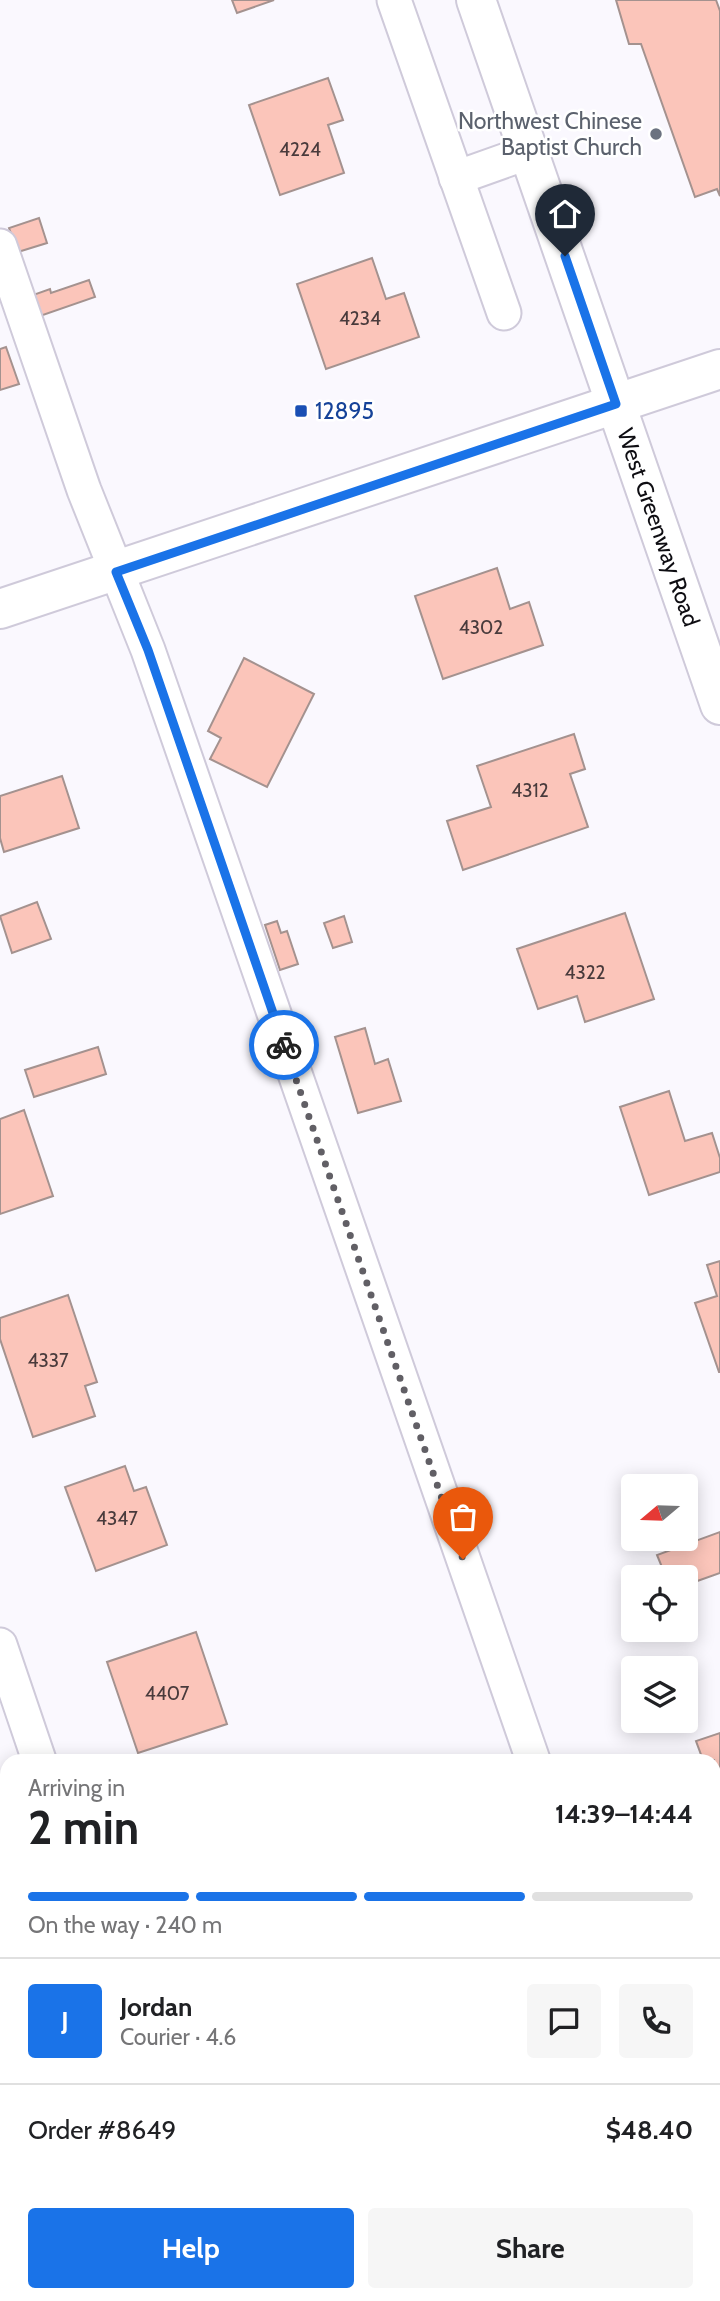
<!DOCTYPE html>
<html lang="en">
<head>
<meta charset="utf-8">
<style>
	body { margin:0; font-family:Cabin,sans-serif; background:#f6f6f6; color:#202124; height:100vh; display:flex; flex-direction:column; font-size:26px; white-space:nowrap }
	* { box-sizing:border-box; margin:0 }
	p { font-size:23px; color:#757577 }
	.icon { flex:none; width:38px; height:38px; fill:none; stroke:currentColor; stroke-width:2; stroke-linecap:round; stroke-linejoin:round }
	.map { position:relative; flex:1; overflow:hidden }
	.panel { position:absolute; left:0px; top:1754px; width:721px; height:548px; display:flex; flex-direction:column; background:#fff; border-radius:21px 21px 0 0; box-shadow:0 4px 18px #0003 }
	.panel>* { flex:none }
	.needle { width:46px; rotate:251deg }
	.tools { position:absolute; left:621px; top:1474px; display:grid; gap:14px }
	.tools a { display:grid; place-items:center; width:77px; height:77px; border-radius:7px; background:#fff; box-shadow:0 4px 18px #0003; font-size:35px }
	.pin { position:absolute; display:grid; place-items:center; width:60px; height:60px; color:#fff; margin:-72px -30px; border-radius:50% 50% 50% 0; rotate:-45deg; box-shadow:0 0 7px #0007 }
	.pin .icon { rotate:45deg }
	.courier { position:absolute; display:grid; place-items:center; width:70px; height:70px; margin:-35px; border:5px solid #1a73e8; border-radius:50%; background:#fff; color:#222; box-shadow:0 2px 9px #0007 }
	.head em { font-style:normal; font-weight:700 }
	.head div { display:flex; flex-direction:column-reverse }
	.head { display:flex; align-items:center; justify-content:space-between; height:119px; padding:0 28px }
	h1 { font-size:46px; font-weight:700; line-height:52px }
	.bar { display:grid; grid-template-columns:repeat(4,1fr); gap:10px 7px; align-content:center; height:84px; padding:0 28px }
	.bar i { height:9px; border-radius:5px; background:#e0e0e0 }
	.bar .current { background:#1a73e8 }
	.bar p { grid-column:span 4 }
	.line { display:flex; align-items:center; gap:18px; padding:0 28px; border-top:2px solid #e0e0e0 }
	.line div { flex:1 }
	.round { display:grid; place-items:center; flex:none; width:74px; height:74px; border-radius:7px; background:#f6f6f6 }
	.cta { display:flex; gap:14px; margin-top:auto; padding:14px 28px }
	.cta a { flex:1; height:80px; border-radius:7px; background:#1a73e8; color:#fff; font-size:28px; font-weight:700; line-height:80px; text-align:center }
	.cta a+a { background:#f6f6f6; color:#202124 }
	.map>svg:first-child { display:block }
</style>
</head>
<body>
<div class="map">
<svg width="720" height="2301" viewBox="0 0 720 2301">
	<rect width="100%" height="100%" fill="#faf8fe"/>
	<g fill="#fbc5ba" stroke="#a4928f" stroke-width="2">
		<polygon points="232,0 274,0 237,13"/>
		<polygon points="616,0 716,0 720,11 720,196 717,189 695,197 641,44 629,44"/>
		<polygon points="328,78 343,120 328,125 344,173 280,195 249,105"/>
		<polygon points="39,218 47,243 18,252 9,228"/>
		<polygon points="372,258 386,299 404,293 419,337 326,369 297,284"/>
		<polygon points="89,280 95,297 40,316 33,295 50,289 51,293"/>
		<polygon points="6,347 19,384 0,390 0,349"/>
		<polygon points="497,568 510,609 529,602 543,645 443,679 415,596"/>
		<polygon points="244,658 314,694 267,787 210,759 221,738 208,731"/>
		<polygon points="574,734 585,769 570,774 588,827 463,870 447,821 491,807 477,766"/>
		<polygon points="62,776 79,828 4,852 0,838 0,796"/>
		<polygon points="37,902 51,939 12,953 0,916"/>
		<polygon points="625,913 654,999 585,1022 577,996 538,1009 517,949"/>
		<polygon points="344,916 352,942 333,948 324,923"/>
		<polygon points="277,921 281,933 287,931 298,964 280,970 265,925"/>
		<polygon points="365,1028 375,1064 388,1059 401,1101 358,1113 335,1037"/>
		<polygon points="98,1047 106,1074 34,1097 25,1070"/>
		<polygon points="669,1091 685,1141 712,1133 720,1158 720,1172 649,1195 620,1107"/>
		<polygon points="24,1110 53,1196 0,1214 0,1119"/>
		<polygon points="720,1261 720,1372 719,1372 695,1303 717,1296 707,1265"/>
		<polygon points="68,1295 97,1382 85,1386 95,1416 33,1437 0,1339 0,1318"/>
		<polygon points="125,1466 134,1491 146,1487 167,1545 96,1571 65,1487"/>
		<polygon points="720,1532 720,1573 686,1585 686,1577 666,1577 657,1555"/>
		<polygon points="196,1632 227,1724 138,1753 107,1662"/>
		<polygon points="720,1733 720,1772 714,1774 714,1760 703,1760 696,1741"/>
		<polygon points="7,2085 7,2185 2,2187 0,2088"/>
		<polygon points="22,2294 105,2294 107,2301 25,2301"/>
	</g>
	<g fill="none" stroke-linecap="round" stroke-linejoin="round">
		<g stroke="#cfcada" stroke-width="37">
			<g id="minor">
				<polyline points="394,0 504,313"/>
				<polyline points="456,178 529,152"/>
				<polyline points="0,246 84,490 148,650 533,1760"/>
				<polyline points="0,1645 39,1760"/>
				<polyline points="714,2282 720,2299"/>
				<polyline points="222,2294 224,2301"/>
			</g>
		</g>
		<g stroke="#cfcada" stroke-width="42">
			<g id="major">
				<path id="s1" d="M476,0L720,705"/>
				<polyline points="0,609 720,369"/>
			</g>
		</g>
		<use href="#minor" stroke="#fff" stroke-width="33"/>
		<use href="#major" stroke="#fff" stroke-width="38"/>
	</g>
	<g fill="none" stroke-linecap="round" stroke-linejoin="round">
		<polyline stroke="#615f65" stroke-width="7" stroke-dasharray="0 12.6" points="284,1045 463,1559"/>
		<polyline stroke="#1a73e8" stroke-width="9" points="284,1045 148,650 116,572 616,404 565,256"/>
	</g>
	<circle fill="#6b7280" stroke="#fff" stroke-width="2.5" cx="656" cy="134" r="7"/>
	<rect fill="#1a4fb4" stroke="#fff" stroke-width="2.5" x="294" y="404" width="14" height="14" rx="3.5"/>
	<g text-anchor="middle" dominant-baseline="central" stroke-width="5" stroke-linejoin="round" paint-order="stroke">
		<g font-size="19" fill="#493b3c">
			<text x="300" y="149">4224</text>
			<text x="360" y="318">4234</text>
			<text x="481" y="627">4302</text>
			<text x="530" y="790">4312</text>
			<text x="585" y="972">4322</text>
			<text x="48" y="1360">4337</text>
			<text x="117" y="1518">4347</text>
			<text x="167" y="1693">4407</text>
		</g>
		<g font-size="23" fill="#5b616d" stroke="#fff" text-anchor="end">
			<text x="642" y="121">Northwest Chinese<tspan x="642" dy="26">Baptist Church</tspan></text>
		</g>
		<g font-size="23" fill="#164399" stroke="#fff" text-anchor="start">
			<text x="315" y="411">12895</text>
		</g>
		<g font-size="23" fill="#0e0d12" stroke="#fff">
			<text stroke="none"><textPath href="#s1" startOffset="558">West Greenway Road</textPath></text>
		</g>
	</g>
</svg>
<div class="tools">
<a><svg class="needle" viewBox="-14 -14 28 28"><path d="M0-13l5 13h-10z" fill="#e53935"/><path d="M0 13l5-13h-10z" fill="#757577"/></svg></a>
<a><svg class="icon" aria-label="locate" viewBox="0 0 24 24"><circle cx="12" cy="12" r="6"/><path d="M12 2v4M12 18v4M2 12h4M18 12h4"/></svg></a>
<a><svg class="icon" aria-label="layers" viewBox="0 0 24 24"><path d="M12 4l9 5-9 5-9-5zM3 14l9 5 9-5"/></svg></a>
</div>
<div class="pin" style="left:463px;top:1559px;background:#ea580c"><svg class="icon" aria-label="bag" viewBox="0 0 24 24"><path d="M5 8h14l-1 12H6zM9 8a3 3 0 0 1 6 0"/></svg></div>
<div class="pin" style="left:565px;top:256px;background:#1f2937"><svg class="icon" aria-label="home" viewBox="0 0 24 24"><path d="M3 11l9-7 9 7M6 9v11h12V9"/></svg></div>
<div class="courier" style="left:284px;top:1045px"><svg class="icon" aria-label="bike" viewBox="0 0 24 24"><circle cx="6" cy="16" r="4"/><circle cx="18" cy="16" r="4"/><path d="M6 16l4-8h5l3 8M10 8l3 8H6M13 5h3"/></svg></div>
<section class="panel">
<div class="head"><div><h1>2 min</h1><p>Arriving in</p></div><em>14:39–14:44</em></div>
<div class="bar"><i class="current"></i><i class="current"></i><i class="current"></i><i></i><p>On the way · 240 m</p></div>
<div class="line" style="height:126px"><b class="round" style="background:#1a73e8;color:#fff">J</b><div><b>Jordan</b><p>Courier · 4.6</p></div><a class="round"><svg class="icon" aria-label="chat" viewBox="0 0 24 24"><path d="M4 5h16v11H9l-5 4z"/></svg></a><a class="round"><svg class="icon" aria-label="phone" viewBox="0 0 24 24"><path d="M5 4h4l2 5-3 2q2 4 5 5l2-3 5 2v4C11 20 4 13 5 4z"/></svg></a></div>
<div class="line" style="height:91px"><div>Order #8649</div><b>$48.40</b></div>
<div class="cta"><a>Help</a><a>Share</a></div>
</section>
</div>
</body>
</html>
